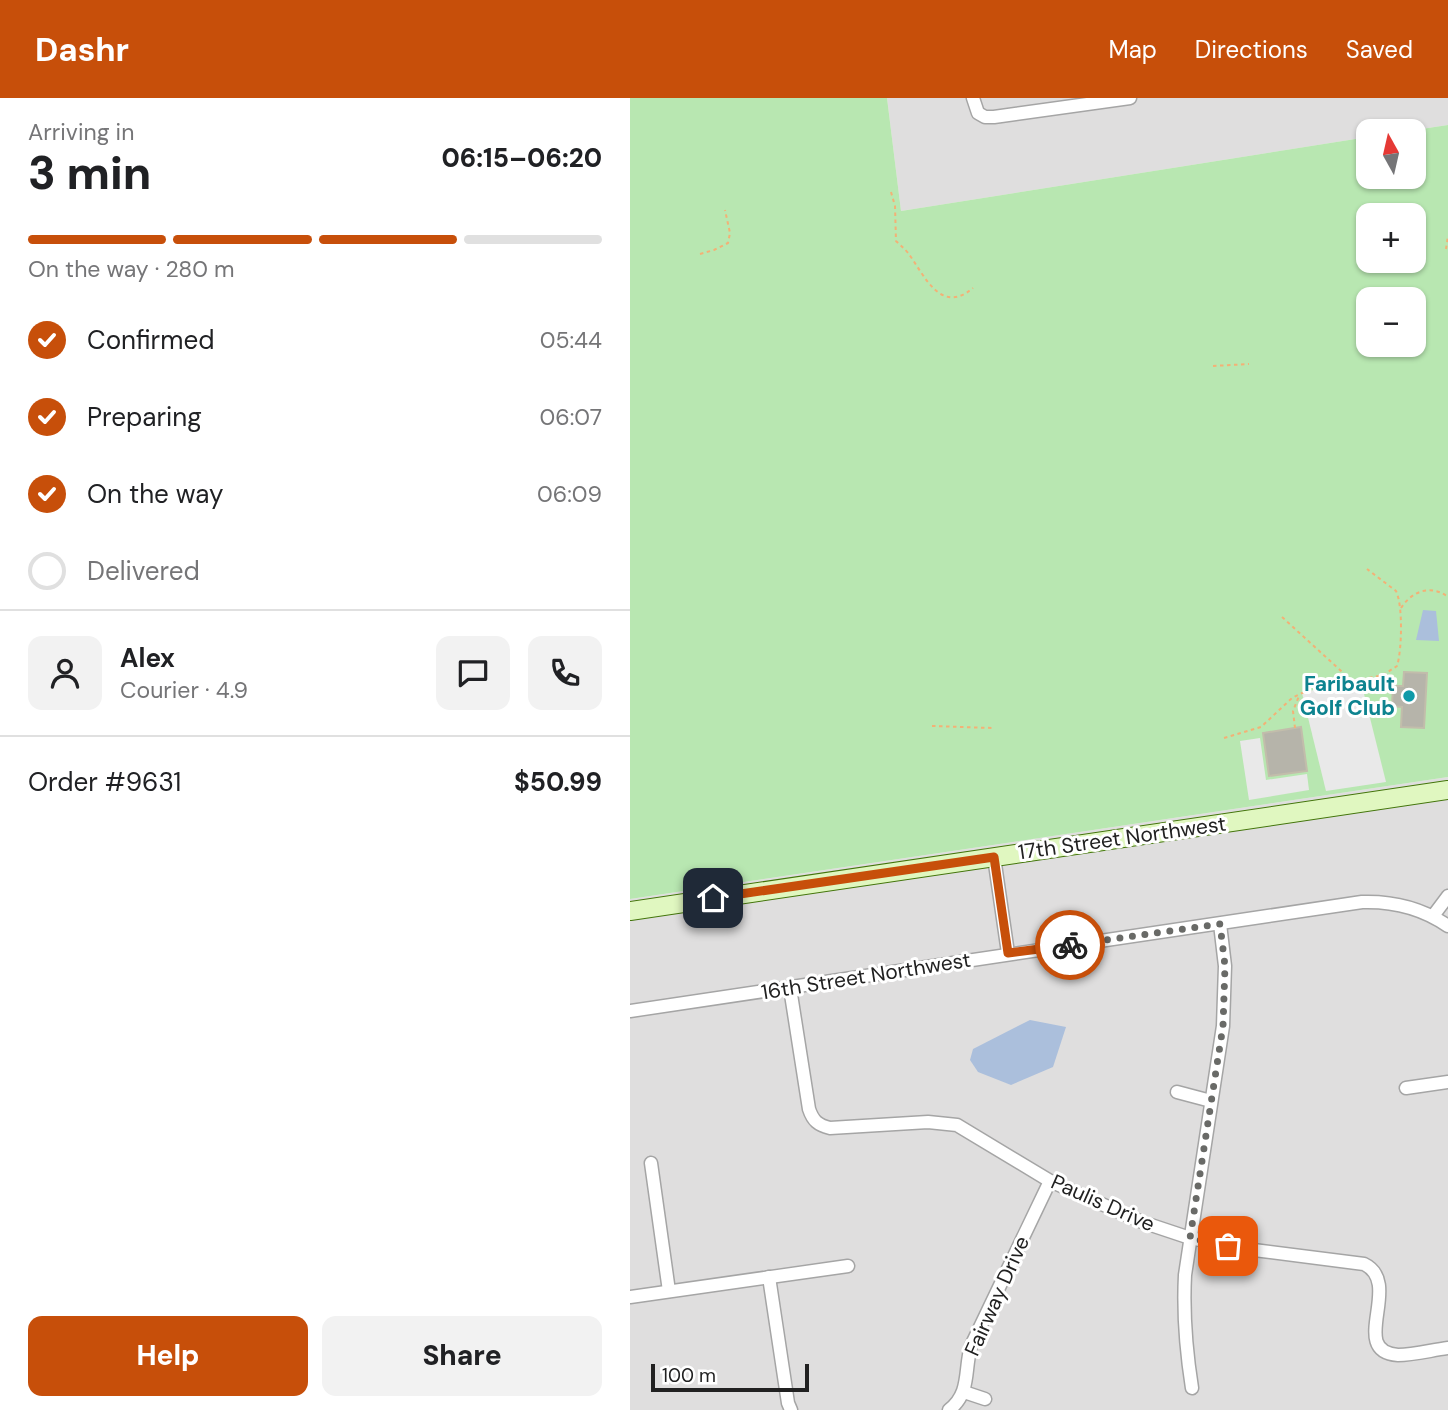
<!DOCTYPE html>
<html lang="en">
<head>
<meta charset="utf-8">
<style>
	body { margin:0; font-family:"DM Sans",sans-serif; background:#f2f2f2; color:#202124; height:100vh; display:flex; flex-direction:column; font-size:26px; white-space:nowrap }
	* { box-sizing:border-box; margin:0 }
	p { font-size:23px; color:#757577 }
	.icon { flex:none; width:38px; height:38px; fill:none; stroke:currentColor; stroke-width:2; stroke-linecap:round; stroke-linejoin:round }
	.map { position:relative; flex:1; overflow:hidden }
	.drawer { display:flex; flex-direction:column; background:#fff; width:630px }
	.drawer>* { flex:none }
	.needle { width:46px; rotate:352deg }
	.tools { position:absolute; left:726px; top:21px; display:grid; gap:14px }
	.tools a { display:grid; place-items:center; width:70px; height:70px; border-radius:14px; background:#fff; box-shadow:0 2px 5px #0004; font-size:35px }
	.scale { position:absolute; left:21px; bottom:18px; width:158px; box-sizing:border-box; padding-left:7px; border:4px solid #212121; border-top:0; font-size:19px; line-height:24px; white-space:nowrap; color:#212121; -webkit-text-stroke:5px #fff; paint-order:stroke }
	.pin { position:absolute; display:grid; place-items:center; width:60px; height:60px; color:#fff; margin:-30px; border-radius:14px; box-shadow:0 4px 10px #0006 }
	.courier { position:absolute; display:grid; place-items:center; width:70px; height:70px; margin:-35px; border:5px solid #c74f0a; border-radius:50%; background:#fff; color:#222; box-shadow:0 2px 9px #0007 }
	.summary em { font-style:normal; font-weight:800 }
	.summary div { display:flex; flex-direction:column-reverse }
	.summary { display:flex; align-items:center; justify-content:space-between; height:119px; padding:0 28px }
	h1 { font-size:46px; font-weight:800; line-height:52px }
	.bar { display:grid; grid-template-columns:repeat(4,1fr); gap:10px 7px; align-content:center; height:84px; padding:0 28px }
	.bar i { height:9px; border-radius:5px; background:#e0e0e0 }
	.bar .current { background:#c74f0a }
	.bar p { grid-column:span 4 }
	.line { display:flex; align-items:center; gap:18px; padding:0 28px; border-top:2px solid #e0e0e0 }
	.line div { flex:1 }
	.round { display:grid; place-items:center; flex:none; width:74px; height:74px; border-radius:14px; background:#f2f2f2 }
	ol { padding:0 28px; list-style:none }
	li { display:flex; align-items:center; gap:21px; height:77px }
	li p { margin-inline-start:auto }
	li .icon { padding:7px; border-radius:50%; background:#c74f0a; color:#fff; stroke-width:4 }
	li:last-child { color:#757577 }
	li i { width:38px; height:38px; border:4px solid #e0e0e0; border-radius:50% }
	.button { display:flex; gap:14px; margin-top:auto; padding:14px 28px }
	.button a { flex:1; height:80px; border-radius:14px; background:#c74f0a; color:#fff; font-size:28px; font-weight:800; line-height:80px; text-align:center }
	.button a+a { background:#f2f2f2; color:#202124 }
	header { display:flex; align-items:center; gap:42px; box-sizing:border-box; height:98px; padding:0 35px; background:#c74f0a; color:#fff }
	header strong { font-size:33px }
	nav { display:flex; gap:38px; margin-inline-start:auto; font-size:24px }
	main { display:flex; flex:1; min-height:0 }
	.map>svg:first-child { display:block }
</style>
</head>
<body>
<header>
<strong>Dashr</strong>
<nav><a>Map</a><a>Directions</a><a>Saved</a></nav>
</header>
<main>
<section class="drawer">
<div class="summary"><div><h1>3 min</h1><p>Arriving in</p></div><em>06:15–06:20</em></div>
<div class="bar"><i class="current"></i><i class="current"></i><i class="current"></i><i></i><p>On the way · 280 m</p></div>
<ol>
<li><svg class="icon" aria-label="check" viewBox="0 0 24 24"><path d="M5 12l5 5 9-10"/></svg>Confirmed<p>05:44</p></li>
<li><svg class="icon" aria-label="check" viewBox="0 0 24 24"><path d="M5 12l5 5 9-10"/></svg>Preparing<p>06:07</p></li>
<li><svg class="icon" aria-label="check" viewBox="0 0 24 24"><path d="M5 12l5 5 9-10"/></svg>On the way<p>06:09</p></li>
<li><i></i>Delivered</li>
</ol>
<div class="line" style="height:126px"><a class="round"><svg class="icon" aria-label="person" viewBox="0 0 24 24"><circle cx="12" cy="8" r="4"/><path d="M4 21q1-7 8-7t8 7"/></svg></a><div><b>Alex</b><p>Courier · 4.9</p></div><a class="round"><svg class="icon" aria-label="chat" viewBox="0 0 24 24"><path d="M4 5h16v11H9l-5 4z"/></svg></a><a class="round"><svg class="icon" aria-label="phone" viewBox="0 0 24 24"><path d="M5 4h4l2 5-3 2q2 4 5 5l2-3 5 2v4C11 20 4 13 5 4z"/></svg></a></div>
<div class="line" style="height:91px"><div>Order #9631</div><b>$50.99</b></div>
<div class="button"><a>Help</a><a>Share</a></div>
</section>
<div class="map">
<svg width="818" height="1312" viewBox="0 0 818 1312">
	<rect width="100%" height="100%" fill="#f0f1e8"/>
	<g fill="#dfdede">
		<polygon points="257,0 818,0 818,27 778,33 738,33 738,39 271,113"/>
		<polygon points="818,679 818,1312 0,1312 0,801"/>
	</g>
	<path fill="#b8e7b1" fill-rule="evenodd" d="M0,0H257L271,113L738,39V79H784V33H778L818,27V679L0,801ZM738,117H784V163H738ZM738,201H784V247H738Z"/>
	<g fill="#e9e9e9">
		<polygon points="730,580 756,684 696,693 672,595"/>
		<polygon points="630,640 636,682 677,676 679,692 619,702 610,643"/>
	</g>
	<g fill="#abbfdc">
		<polygon points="793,512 806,513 809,543 786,542"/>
		<polygon points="400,922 436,929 423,969 381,987 348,974 340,962 343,951"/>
	</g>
	<g fill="#b6b4aa" stroke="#c2bdab" stroke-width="2">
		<polygon points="774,574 797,575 794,630 771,629 772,609 762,608 763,588 773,588"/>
		<polygon points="671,629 677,673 639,678 633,635"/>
	</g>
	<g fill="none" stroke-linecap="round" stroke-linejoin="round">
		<g stroke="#a5a5a5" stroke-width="15">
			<g id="street">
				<polyline points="343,0 348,15 355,19 364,19 500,0"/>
				<polyline points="364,759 378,855"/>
				<polyline points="803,818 818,798"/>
				<path d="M160,890L179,1011C183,1023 188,1027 200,1030L298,1024L327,1027L420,1083L512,1124L560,1140L616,1151L734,1166C774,1185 717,1254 768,1257C784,1257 802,1252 818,1250"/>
				<path d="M0,913L732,804C763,803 792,810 818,828"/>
				<polyline points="776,990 818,984"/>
				<polyline points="547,994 581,1003"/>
				<polyline points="21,1065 39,1193"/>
				<polyline points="139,1179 158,1305 161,1312"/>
				<polyline points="0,1199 218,1168"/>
				<path d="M562,1290C556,1252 553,1215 555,1177L593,928L595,868L590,826"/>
				<polyline points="334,1294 355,1301"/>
				<path d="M319,1312C341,1295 334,1272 341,1248L420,1083"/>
			</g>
		</g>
		<g stroke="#43750b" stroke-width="20">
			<polyline id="secondary" points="0,813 818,692"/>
		</g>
		<g stroke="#f3b176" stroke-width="2" stroke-dasharray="3.5 3.5" stroke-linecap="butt">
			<path d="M261,94L265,108L266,143C270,147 274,150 278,155C294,176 310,218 343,190"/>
			<polyline points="816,151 818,138"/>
			<polyline points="70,156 84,152 98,145 100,135 95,112"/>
			<polyline points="583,268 619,266"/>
			<path d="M771,510C782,493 801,486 818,499"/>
			<polyline points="652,519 721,582"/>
			<polyline points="302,628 362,630"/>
			<polyline points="665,630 663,613 669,598"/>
			<path d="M594,640L631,629L662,600L672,595L753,577L767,568C772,552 773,507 766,493L737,471"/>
		</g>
		<use href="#street" stroke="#fff" stroke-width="12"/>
		<use href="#secondary" stroke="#e0f7c0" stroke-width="18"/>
	</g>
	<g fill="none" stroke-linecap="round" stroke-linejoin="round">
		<polyline stroke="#696a67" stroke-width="7" stroke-dasharray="0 12.6" points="440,847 590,826 595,868 593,928 560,1140 598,1148"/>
		<polyline stroke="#c74f0a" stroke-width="9" points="83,800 364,759 378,855 440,847"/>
	</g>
	<circle fill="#0f9aa8" stroke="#fff" stroke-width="2.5" cx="779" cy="598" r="7"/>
	<g text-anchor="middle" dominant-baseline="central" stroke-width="6" stroke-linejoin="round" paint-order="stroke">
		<g font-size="21" font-weight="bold" fill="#0d838f" stroke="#fff" text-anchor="end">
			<text x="765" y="586">Faribault<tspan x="765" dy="24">Golf Club</tspan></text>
		</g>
		<g font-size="21" fill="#212121" stroke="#fff">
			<text transform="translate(492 740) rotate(-8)">17th Street Northwest</text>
			<text transform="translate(236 878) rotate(-9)">16th Street Northwest</text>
			<text transform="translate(473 1105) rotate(24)">Paulis Drive</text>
			<text transform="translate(367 1198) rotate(-66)">Fairway Drive</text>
		</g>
	</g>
</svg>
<div class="tools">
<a><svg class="needle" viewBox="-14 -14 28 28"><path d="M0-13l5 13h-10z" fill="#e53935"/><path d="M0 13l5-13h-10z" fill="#757577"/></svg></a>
<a>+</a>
<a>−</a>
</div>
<div class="scale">100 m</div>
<div class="pin" style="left:598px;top:1148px;background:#ea580c"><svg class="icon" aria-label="bag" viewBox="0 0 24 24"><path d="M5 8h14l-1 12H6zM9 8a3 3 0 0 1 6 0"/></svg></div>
<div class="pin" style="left:83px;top:800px;background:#1f2937"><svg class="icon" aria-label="home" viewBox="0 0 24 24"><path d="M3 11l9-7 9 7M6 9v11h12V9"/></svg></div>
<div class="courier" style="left:440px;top:847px"><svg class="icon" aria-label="bike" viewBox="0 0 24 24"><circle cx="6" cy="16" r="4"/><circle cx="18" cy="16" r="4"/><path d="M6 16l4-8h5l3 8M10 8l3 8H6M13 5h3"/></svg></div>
</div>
</main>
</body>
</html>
